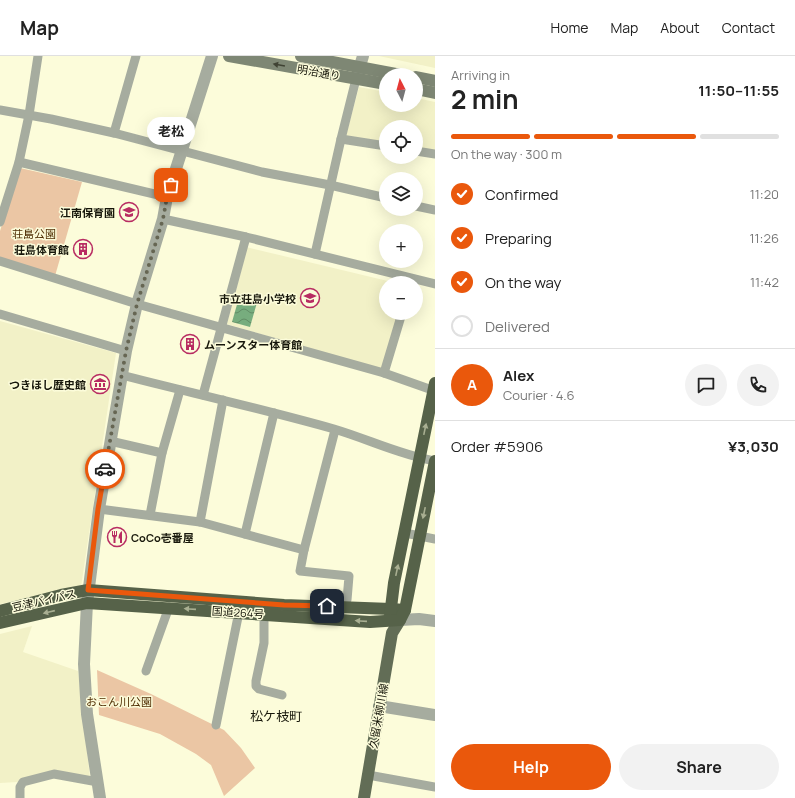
<!DOCTYPE html>
<html lang="en">
<head>
<meta charset="utf-8">
<style>
	body { margin:0; font-family:Manrope,"Noto Sans JP",sans-serif; background:#f2f2f2; color:#222; height:100vh; display:flex; flex-direction:column; font-size:15px; white-space:nowrap }
	* { box-sizing:border-box; margin:0 }
	p { font-size:13px; color:#767676 }
	.icon { flex:none; width:22px; height:22px; fill:none; stroke:currentColor; stroke-width:2; stroke-linecap:round; stroke-linejoin:round }
	.map { position:relative; flex:1; overflow:hidden }
	.sheet { display:flex; flex-direction:column; background:#fff; width:360px }
	.sheet>* { flex:none }
	.needle { width:26px; rotate:354deg }
	.buttons { position:absolute; left:379px; top:12px; display:grid; gap:8px }
	.buttons a { display:grid; place-items:center; width:44px; height:44px; border-radius:50%; background:#fff; box-shadow:0 4px 16px #0002; font-size:20px }
	.pin { position:absolute; display:grid; place-items:center; width:34px; height:34px; color:#fff; margin:-17px; border-radius:8px; box-shadow:0 2px 6px #0006 }
	.courier { position:absolute; display:grid; place-items:center; width:40px; height:40px; margin:-20px; border:3px solid #ea580c; border-radius:50%; background:#fff; color:#222; box-shadow:0 1px 5px #0007 }
	.bubble { position:absolute; height:28px; border-radius:14px; background:#fff; box-shadow:0 4px 16px #0002; font-size:13px; font-weight:700; line-height:28px; text-align:center }
	.overview em { font-style:normal; font-weight:700 }
	.overview div { display:flex; flex-direction:column-reverse }
	.overview { display:flex; align-items:center; justify-content:space-between; height:68px; padding:0 16px }
	h1 { font-size:26px; font-weight:700; line-height:30px }
	.bar { display:grid; grid-template-columns:repeat(4,1fr); gap:6px 4px; align-content:center; height:48px; padding:0 16px }
	.bar i { height:5px; border-radius:3px; background:#e0e0e0 }
	.bar .on { background:#ea580c }
	.bar p { grid-column:span 4 }
	.line { display:flex; align-items:center; gap:10px; padding:0 16px; border-top:1px solid #e0e0e0 }
	.line div { flex:1 }
	.round { display:grid; place-items:center; flex:none; width:42px; height:42px; border-radius:21px; background:#f2f2f2 }
	ol { padding:0 16px; list-style:none }
	li { display:flex; align-items:center; gap:12px; height:44px }
	li p { margin-inline-start:auto }
	li .icon { padding:4px; border-radius:50%; background:#ea580c; color:#fff; stroke-width:4 }
	li:last-child { color:#767676 }
	li i { width:22px; height:22px; border:2px solid #e0e0e0; border-radius:50% }
	.cta { display:flex; gap:8px; margin-top:auto; padding:8px 16px }
	.cta a { flex:1; height:46px; border-radius:24px; background:#ea580c; color:#fff; font-size:16px; font-weight:700; line-height:46px; text-align:center }
	.cta a+a { background:#f2f2f2; color:#222 }
	header { display:flex; align-items:center; gap:24px; box-sizing:border-box; height:56px; padding:0 20px; background:#fff; border-bottom:1px solid #e0e0e0 }
	header strong { font-size:19px }
	nav { display:flex; gap:22px; margin-inline-start:auto; font-size:14px }
	main { display:flex; flex:1; min-height:0 }
	.map>svg:first-child { display:block }
</style>
</head>
<body>
<header>
<strong>Map</strong>
<nav><a>Home</a><a>Map</a><a>About</a><a>Contact</a></nav>
</header>
<main>
<div class="map">
<svg width="435" height="742" viewBox="0 0 435 742">
	<defs>
		<pattern id="water-waves" width="16" height="10" patternUnits="userSpaceOnUse"><rect width="16" height="10" fill="#77ad7e"/><path d="M0 5q4-4 8 0t8 0" fill="none" stroke="#618c65"/></pattern>
	</defs>
	<rect width="100%" height="100%" fill="#fcfcda"/>
	<g fill="#f2f1c7">
		<polygon points="379,0 435,0 435,12"/>
		<polygon points="359,31 386,36 386,49 416,49 416,42 435,46 435,95 416,92 416,71 386,71 386,87 346,80"/>
		<polygon points="246,191 396,227 386,227 386,257 399,257 381,314 227,268 243,208"/>
		<polygon points="0,265 116,297 81,531 0,548"/>
		<polygon points="32,570 23,596 78,615 90,722 53,716 17,726 0,727 0,578"/>
	</g>
	<g fill="#ebc6a4">
		<polygon points="20,112 82,126 55,220 0,202 0,175"/>
		<polygon points="97,614 151,638 224,674 241,692 255,712 224,740 211,709 196,698 160,678 99,659"/>
	</g>
	<polygon fill="url(#water-waves)" points="240,238 258,243 250,271 232,266"/>
	<g fill="none" stroke-linecap="round" stroke-linejoin="round">
		<g stroke="#a6ac9f" stroke-width="9">
			<polyline points="0,54 51,63 114,77 262,116 330,129 386,142"/>
			<polyline points="114,77 136,0"/>
			<polyline points="341,83 386,90"/>
			<polyline points="416,95 435,98"/>
			<polyline points="19,106 167,141"/>
			<polyline points="416,150 435,154"/>
			<polyline points="163,163 246,181 435,228"/>
			<polyline points="0,166 19,106 29,59 38,0"/>
			<polyline points="315,198 341,83 356,23"/>
			<polyline points="0,205 137,248 384,317 435,335"/>
			<polyline points="0,258 126,295"/>
			<polyline points="384,317 402,257"/>
			<path d="M121,319C192,337 263,353 334,373C368,383 400,399 435,405"/>
			<polyline points="203,339 246,181"/>
			<polyline points="335,374 304,494 300,515 349,520 347,544 341,551 339,563"/>
			<polyline points="110,385 162,397"/>
			<polyline points="99,453 200,466 304,494"/>
			<polyline points="150,459 162,397 180,334"/>
			<polyline points="200,466 223,344"/>
			<polyline points="405,477 435,483"/>
			<polyline points="245,478 274,357"/>
			<polyline points="264,558 264,587 256,625 256,630 259,633 282,639"/>
			<polyline points="146,615 169,551"/>
			<polyline points="216,669 239,556"/>
			<polyline points="368,719 435,731"/>
			<polyline points="20,742 20,731 23,726 54,718 98,726"/>
		</g>
		<g stroke="#a6ac9f" stroke-width="12">
			<polyline points="357,20 363,0"/>
			<polyline points="400,564 419,563 435,565"/>
			<polyline points="379,650 435,659"/>
			<polyline points="100,742 87,658 84,608 87,547 99,453 126,295 137,248 163,163 167,141 212,0"/>
		</g>
		<g stroke="#7e8774" stroke-width="12">
			<polyline points="229,0 386,28"/>
			<polyline points="301,0 401,19"/>
			<polyline points="416,21 435,25"/>
			<polyline points="416,33 435,37"/>
		</g>
		<polyline stroke="#626d56" stroke-width="12" points="364,742 392,577 400,564"/>
		<g stroke="#566249" stroke-width="12">
			<polyline points="0,555 61,539 88,534 284,549 391,553 405,554"/>
			<polyline points="390,560 394,527 435,327"/>
			<polyline points="0,567 87,547 370,566 400,564 405,554 435,405"/>
		</g>
	</g>
	<defs><path id="oneway-solid" d="M-6-.8H1V-3.2L6.5 0L1 3.2V.8H-6Z"/></defs>
	<use fill="#404334" href="#oneway-solid" transform="translate(279 9) rotate(-170)"/>
	<g fill="#a9af92">
		<use href="#oneway-solid" transform="translate(425 373) rotate(-78)"/>
		<use href="#oneway-solid" transform="translate(424 457) rotate(102)"/>
		<use href="#oneway-solid" transform="translate(397 514) rotate(-78)"/>
		<use href="#oneway-solid" transform="translate(190 553) rotate(-176)"/>
		<use href="#oneway-solid" transform="translate(49 556) rotate(167)"/>
		<use href="#oneway-solid" transform="translate(361 565) rotate(-176)"/>
	</g>
	<g fill="none" stroke-linecap="round" stroke-linejoin="round">
		<polyline stroke="#666653" stroke-width="4" stroke-dasharray="0 7.2" points="105,413 126,295 137,248 163,163 167,141 171,129"/>
		<polyline stroke="#ea580c" stroke-width="5" points="105,413 98,453 88,534 284,549 327,550"/>
	</g>
	<defs>
		<g id="school-ring" transform="scale(1)"><circle r="9.5" fill="#fcfcda" stroke="#b82c62" stroke-width="1.5"/><path d="M0-5L7-2L0 1L-7-2ZM-4 1L0 2.5L4 1V4Q0 6-4 4Z" fill="#b82c62"/></g>
		<g id="building-ring" transform="scale(1)"><circle r="9.5" fill="#fcfcda" stroke="#b82c62" stroke-width="1.5"/><path d="M-4-6H4V6H1V3H-1V6H-4ZM-2.5-4.3h1.7v1.8h-1.7ZM.8-4.3h1.7v1.8H.8ZM-2.5-1h1.7V.8h-1.7ZM.8-1h1.7V.8H.8Z" fill="#b82c62"/></g>
		<g id="museum-ring" transform="scale(1)"><circle r="9.5" fill="#fcfcda" stroke="#b82c62" stroke-width="1.5"/><path d="M0-6L6-3V-2H-6V-3ZM-5-1h2V3h-2ZM-1-1h2V3h-2ZM3-1h2V3H3ZM-6 4H6V6H-6Z" fill="#b82c62"/></g>
		<g id="restaurant-ring" transform="scale(1)"><circle r="9.5" fill="#fcfcda" stroke="#b82c62" stroke-width="1.5"/><path d="M-5-6h1v4h1v-4h1v4h1v-4h1v5L-1.5 .5V6h-2V.5L-5-1ZM5-6V6H3V1.5H1.5Q1.5-4 5-6Z" fill="#b82c62"/></g>
	</defs>
	<g fill-rule="evenodd">
		<use href="#school-ring" x="129" y="156"/>
		<use href="#building-ring" x="83" y="193"/>
		<use href="#school-ring" x="310" y="242"/>
		<use href="#building-ring" x="190" y="288"/>
		<use href="#museum-ring" x="100" y="328"/>
		<use href="#restaurant-ring" x="117" y="481"/>
	</g>
	<g text-anchor="middle" dominant-baseline="central" stroke-width="3" stroke-linejoin="round" paint-order="stroke">
		<g font-size="11" fill="#16160a" stroke="#fcfcda">
			<text transform="translate(319 16) rotate(10)">明治通り</text>
			<text transform="translate(44 544) rotate(-13)">豆津バイパス</text>
			<text transform="translate(238 556) rotate(4)">国道264号</text>
			<text transform="translate(378 660) rotate(-80)">久留米柳川線</text>
		</g>
		<g font-size="11" font-weight="bold" fill="#16160a" stroke="#fcfcda" text-anchor="end">
			<text x="115" y="156">江南保育園</text>
			<text x="69" y="193">荘島体育館</text>
			<text x="296" y="242">市立荘島小学校</text>
			<text x="204" y="288" text-anchor="start">ムーンスター体育館</text>
			<text x="86" y="328">つきほし歴史館</text>
			<text x="131" y="481" text-anchor="start">CoCo壱番屋</text>
		</g>
		<g font-size="11" fill="#502e04" stroke="#fcfcda">
			<text x="34" y="177">荘島公園</text>
			<text x="119" y="645">おこん川公園</text>
		</g>
		<g font-size="13" fill="#16160a" stroke="#fcfcda">
			<text x="276" y="660">松ケ枝町</text>
		</g>
	</g>
</svg>
<div class="buttons">
<a><svg class="needle" viewBox="-14 -14 28 28"><path d="M0-13l5 13h-10z" fill="#e53935"/><path d="M0 13l5-13h-10z" fill="#767676"/></svg></a>
<a><svg class="icon" aria-label="locate" viewBox="0 0 24 24"><circle cx="12" cy="12" r="6"/><path d="M12 2v4M12 18v4M2 12h4M18 12h4"/></svg></a>
<a><svg class="icon" aria-label="layers" viewBox="0 0 24 24"><path d="M12 4l9 5-9 5-9-5zM3 14l9 5 9-5"/></svg></a>
<a>+</a>
<a>−</a>
</div>
<div class="pin" style="left:171px;top:129px;background:#ea580c"><svg class="icon" aria-label="bag" viewBox="0 0 24 24"><path d="M5 8h14l-1 12H6zM9 8a3 3 0 0 1 6 0"/></svg></div>
<div class="pin" style="left:327px;top:550px;background:#1f2937"><svg class="icon" aria-label="home" viewBox="0 0 24 24"><path d="M3 11l9-7 9 7M6 9v11h12V9"/></svg></div>
<div class="courier" style="left:105px;top:413px"><svg class="icon" aria-label="car" viewBox="0 0 24 24"><path d="M5 17H2v-5l4-1 3-4h7l3 4 3 1v5h-3M9 17h6M6 11h13"/><circle cx="7" cy="17" r="2"/><circle cx="17" cy="17" r="2"/></svg></div>
<div class="bubble" style="left:147px;top:61px;width:48px">老松</div>
</div>
<section class="sheet">
<div class="overview"><div><h1>2 min</h1><p>Arriving in</p></div><em>11:50–11:55</em></div>
<div class="bar"><i class="on"></i><i class="on"></i><i class="on"></i><i></i><p>On the way · 300 m</p></div>
<ol>
<li><svg class="icon" aria-label="check" viewBox="0 0 24 24"><path d="M5 12l5 5 9-10"/></svg>Confirmed<p>11:20</p></li>
<li><svg class="icon" aria-label="check" viewBox="0 0 24 24"><path d="M5 12l5 5 9-10"/></svg>Preparing<p>11:26</p></li>
<li><svg class="icon" aria-label="check" viewBox="0 0 24 24"><path d="M5 12l5 5 9-10"/></svg>On the way<p>11:42</p></li>
<li><i></i>Delivered</li>
</ol>
<div class="line" style="height:72px"><b class="round" style="background:#ea580c;color:#fff">A</b><div><b>Alex</b><p>Courier · 4.6</p></div><a class="round"><svg class="icon" aria-label="chat" viewBox="0 0 24 24"><path d="M4 5h16v11H9l-5 4z"/></svg></a><a class="round"><svg class="icon" aria-label="phone" viewBox="0 0 24 24"><path d="M5 4h4l2 5-3 2q2 4 5 5l2-3 5 2v4C11 20 4 13 5 4z"/></svg></a></div>
<div class="line" style="height:52px"><div>Order #5906</div><b>¥3,030</b></div>
<div class="cta"><a>Help</a><a>Share</a></div>
</section>
</main>
</body>
</html>
